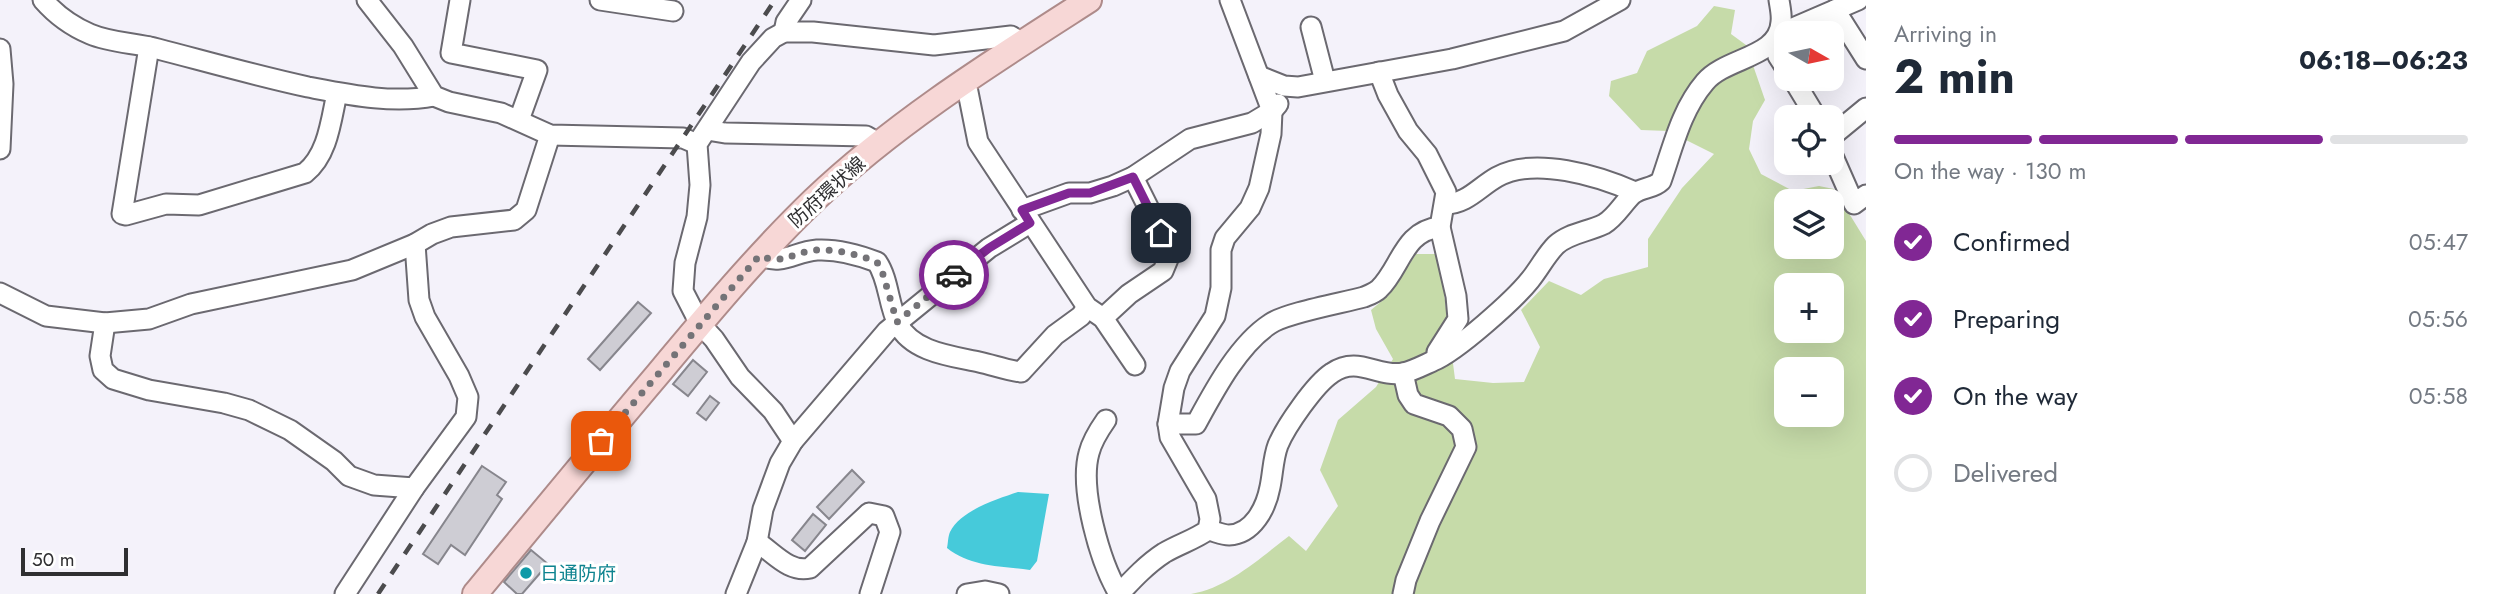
<!DOCTYPE html>
<html lang="en">
<head>
<meta charset="utf-8">
<style>
	body { margin:0; font-family:Jost,"Noto Sans JP",sans-serif; background:#f6f6f7; color:#1f2937; height:100vh; display:flex; flex-direction:column; font-size:26px; white-space:nowrap }
	* { box-sizing:border-box; margin:0 }
	p { font-size:23px; color:#747a83 }
	.icon { flex:none; width:38px; height:38px; fill:none; stroke:currentColor; stroke-width:2; stroke-linecap:round; stroke-linejoin:round }
	.map { position:relative; flex:1; overflow:hidden }
	.side { display:flex; flex-direction:column; background:#fff; width:630px }
	.side>* { flex:none }
	.needle { width:46px; rotate:99deg }
	.fabs { position:absolute; left:1774px; top:21px; display:grid; gap:14px }
	.fabs a { display:grid; place-items:center; width:70px; height:70px; border-radius:14px; background:#fff; box-shadow:0 7px 28px #0002; font-size:35px }
	.scale { position:absolute; left:21px; bottom:18px; width:107px; box-sizing:border-box; padding-left:7px; border:4px solid #2f2f31; border-top:0; font-size:19px; line-height:24px; white-space:nowrap; color:#2f2f31; -webkit-text-stroke:5px #fff; paint-order:stroke }
	.pin { position:absolute; display:grid; place-items:center; width:60px; height:60px; color:#fff; margin:-30px; border-radius:14px; box-shadow:0 4px 10px #0006 }
	.courier { position:absolute; display:grid; place-items:center; width:70px; height:70px; margin:-35px; border:5px solid #812794; border-radius:50%; background:#fff; color:#222; box-shadow:0 2px 9px #0007 }
	.overview em { font-style:normal; font-weight:700 }
	.overview div { display:flex; flex-direction:column-reverse }
	.overview { display:flex; align-items:center; justify-content:space-between; height:119px; padding:0 28px }
	h1 { font-size:46px; font-weight:700; line-height:52px }
	.bar { display:grid; grid-template-columns:repeat(4,1fr); gap:10px 7px; align-content:center; height:84px; padding:0 28px }
	.bar i { height:9px; border-radius:5px; background:#e0e1e3 }
	.bar .current { background:#812794 }
	.bar p { grid-column:span 4 }
	ol { padding:0 28px; list-style:none }
	li { display:flex; align-items:center; gap:21px; height:77px }
	li p { margin-inline-start:auto }
	li .icon { padding:7px; border-radius:50%; background:#812794; color:#fff; stroke-width:4 }
	li:last-child { color:#747a83 }
	li i { width:38px; height:38px; border:4px solid #e0e1e3; border-radius:50% }
	main { display:flex; flex:1; min-height:0 }
	.map>svg:first-child { display:block }
</style>
</head>
<body>
<main>
<div class="map">
<svg width="1866" height="594" viewBox="0 0 1866 594">
	<rect width="100%" height="100%" fill="#f4f2fa"/>
	<path fill="#c6dba9" fill-rule="evenodd" d="M1714,6L1735,10L1731,34L1746,45L1765,100L1753,121L1749,149L1761,174L1793,191L1819,186L1834,189L1866,241V594H1191C1228,588 1260,558 1289,536L1306,551L1338,506L1320,470L1338,420L1376,387L1393,359L1376,329L1371,310L1389,295L1416,254H1439L1455,379L1493,383L1524,382L1540,347L1521,310L1549,281L1581,295L1604,279L1648,267V239L1682,188L1714,154L1668,131L1641,130L1609,96L1611,81L1637,73L1647,51L1697,26ZM1787,201H1832V247H1787ZM1787,285H1832V331H1787ZM1787,369H1832V415H1787Z"/>
	<path fill="#46cada" d="M1018,492L1049,494L1037,561L1030,570C1001,566 971,567 947,548C948,544 948,536 950,532C961,510 997,499 1018,492Z"/>
	<g fill="#cecdd4" stroke="#87868d" stroke-width="2">
		<polygon points="638,302 651,313 600,370 588,359"/>
		<polygon points="693,360 707,372 688,396 673,384"/>
		<polygon points="710,396 719,403 706,420 697,413"/>
		<polygon points="482,466 506,482 497,495 502,499 465,555 451,545 438,564 423,554"/>
		<polygon points="852,470 864,482 829,519 817,507"/>
		<polygon points="813,514 826,525 805,551 792,540"/>
		<polygon points="531,550 548,564 522,594 517,594 504,582"/>
	</g>
	<g fill="none" stroke-linecap="round" stroke-linejoin="round">
		<g stroke="#6b6970" stroke-width="23">
			<g id="minor">
				<path d="M43,0C57,16 71,26 90,34C111,43 136,43 158,49C208,62 257,76 308,87C350,95 392,104 434,96"/>
				<polyline points="367,0 403,46 434,96 449,102 501,113 550,135 683,138 697,144"/>
				<polyline points="460,0 451,53 537,70 519,120"/>
				<polyline points="600,0 673,11"/>
				<polyline points="1835,10 1866,59"/>
				<polyline points="1311,27 1325,81"/>
				<polyline points="784,32 786,22 801,0"/>
				<polyline points="1790,33 1793,28 1858,0"/>
				<polyline points="1787,39 1778,56 1787,70"/>
				<path d="M149,47L122,214L126,215L166,204L199,205L305,173C328,155 331,120 337,93"/>
				<polyline points="0,49 3,84 0,149"/>
				<polyline points="1379,72 1388,95 1408,131 1427,154 1446,192 1440,227 1456,296 1458,319 1437,352"/>
				<polyline points="1259,76 1284,86 1298,87 1452,59 1564,31 1620,0"/>
				<polyline points="1793,79 1816,117"/>
				<polyline points="963,84 968,92 978,142 1087,307 1103,318 1135,365"/>
				<polyline points="707,130 725,133 866,136 880,144"/>
				<polyline points="1832,136 1866,108"/>
				<polyline points="1832,154 1854,204 1866,195"/>
				<path d="M1445,204C1467,204 1479,187 1497,177C1534,156 1599,176 1635,192"/>
				<polyline points="1022,210 1069,193 1090,193 1113,186 1133,177 1190,139 1252,123 1272,111 1278,104"/>
				<path d="M759,256C785,265 793,252 817,250C837,249 859,255 877,262C889,280 888,304 898,324C912,352 951,356 979,362C993,365 1006,370 1021,372L1055,335L1081,316L1087,307"/>
				<polyline points="0,293 46,316 105,323 149,319 191,304 352,270 415,244 432,234 451,227 514,220 526,210 550,135"/>
				<polyline points="1103,318 1129,294 1163,271 1168,259 1161,233 1133,177"/>
				<polyline points="105,323 100,356 103,370 113,379 149,390 224,403 249,410 290,430 334,461 349,476 374,485 414,488"/>
				<path d="M1106,420C1099,430 1092,441 1089,453C1079,489 1100,562 1119,594"/>
				<path d="M1168,424H1196C1214,391 1238,345 1270,324C1285,313 1342,303 1364,297C1369,295 1375,293 1379,289C1401,268 1403,231 1440,227"/>
				<polyline points="793,441 773,411 740,377 714,339 700,324 683,291 685,263 697,217 700,185 697,144 751,62 773,38 784,32 813,32 934,45 1011,36 1022,43"/>
				<path d="M1208,530C1214,531 1222,535 1229,535C1253,534 1266,508 1270,487C1273,473 1273,458 1278,445C1286,426 1315,384 1332,373C1358,355 1378,378 1403,373C1413,371 1424,365 1433,361C1457,351 1514,300 1530,280C1539,269 1546,255 1556,245C1569,233 1588,232 1604,224C1616,217 1623,203 1633,194C1642,187 1653,189 1661,181C1673,147 1681,110 1705,82C1726,57 1779,58 1781,22C1782,15 1780,7 1779,0"/>
				<path d="M757,542C774,553 789,573 810,568L869,513L884,516L890,532L870,594"/>
				<polyline points="345,594 414,488 466,417 468,397 459,376 425,317 419,300 415,244"/>
				<polyline points="736,594 757,542 763,509 780,463 793,441 887,331 989,248 1030,223"/>
				<polyline points="967,594 985,591 999,594"/>
				<path d="M1119,594C1133,579 1147,564 1164,553C1179,544 1194,540 1208,530L1210,519L1206,499L1170,437L1168,424L1174,388L1180,371L1215,316L1221,288V250L1225,238L1250,208L1259,188L1271,134L1272,111L1230,0"/>
				<polyline points="1403,594 1406,580 1430,521 1466,447 1462,429 1449,416 1414,404 1408,395 1403,373"/>
			</g>
		</g>
		<g stroke="#ae8b8a" stroke-width="28">
			<path id="major" d="M475,594C536,520 596,447 658,374C708,314 758,254 814,200C896,122 994,61 1089,0"/>
		</g>
		<use href="#minor" stroke="#fff" stroke-width="19"/>
		<use href="#major" stroke="#f7d7d6" stroke-width="24"/>
		<polyline stroke="#4b4b4d" stroke-width="4.5" stroke-dasharray="12 12" stroke-linecap="butt" points="378,594 775,0"/>
	</g>
	<g fill="none" stroke-linecap="round" stroke-linejoin="round">
		<path stroke="#747377" stroke-width="7" stroke-dasharray="0 12.6" d="M601,441L759,256C785,265 793,252 817,250C837,249 859,255 877,262L882,271L897,322L954,275"/>
		<polyline stroke="#812794" stroke-width="9" points="954,275 989,248 1030,223 1022,210 1069,193 1090,193 1133,177 1161,233"/>
	</g>
	<circle fill="#0f9aa8" stroke="#fff" stroke-width="2.5" cx="526" cy="573" r="7"/>
	<g text-anchor="middle" dominant-baseline="central" stroke-width="6" stroke-linejoin="round" paint-order="stroke">
		<g font-size="19" fill="#2f2f31" stroke="#fff">
			<text transform="translate(827 192) rotate(-42)">防府環状線</text>
		</g>
		<g font-size="19" fill="#0d838f" stroke="#fff" text-anchor="start">
			<text x="540" y="573">日通防府</text>
		</g>
	</g>
</svg>
<div class="fabs">
<a><svg class="needle" viewBox="-14 -14 28 28"><path d="M0-13l5 13h-10z" fill="#e53935"/><path d="M0 13l5-13h-10z" fill="#747a83"/></svg></a>
<a><svg class="icon" aria-label="locate" viewBox="0 0 24 24"><circle cx="12" cy="12" r="6"/><path d="M12 2v4M12 18v4M2 12h4M18 12h4"/></svg></a>
<a><svg class="icon" aria-label="layers" viewBox="0 0 24 24"><path d="M12 4l9 5-9 5-9-5zM3 14l9 5 9-5"/></svg></a>
<a>+</a>
<a>−</a>
</div>
<div class="scale">50 m</div>
<div class="pin" style="left:601px;top:441px;background:#ea580c"><svg class="icon" aria-label="bag" viewBox="0 0 24 24"><path d="M5 8h14l-1 12H6zM9 8a3 3 0 0 1 6 0"/></svg></div>
<div class="pin" style="left:1161px;top:233px;background:#1f2937"><svg class="icon" aria-label="home" viewBox="0 0 24 24"><path d="M3 11l9-7 9 7M6 9v11h12V9"/></svg></div>
<div class="courier" style="left:954px;top:275px"><svg class="icon" aria-label="car" viewBox="0 0 24 24"><path d="M5 17H2v-5l4-1 3-4h7l3 4 3 1v5h-3M9 17h6M6 11h13"/><circle cx="7" cy="17" r="2"/><circle cx="17" cy="17" r="2"/></svg></div>
</div>
<section class="side">
<div class="overview"><div><h1>2 min</h1><p>Arriving in</p></div><em>06:18–06:23</em></div>
<div class="bar"><i class="current"></i><i class="current"></i><i class="current"></i><i></i><p>On the way · 130 m</p></div>
<ol>
<li><svg class="icon" aria-label="check" viewBox="0 0 24 24"><path d="M5 12l5 5 9-10"/></svg>Confirmed<p>05:47</p></li>
<li><svg class="icon" aria-label="check" viewBox="0 0 24 24"><path d="M5 12l5 5 9-10"/></svg>Preparing<p>05:56</p></li>
<li><svg class="icon" aria-label="check" viewBox="0 0 24 24"><path d="M5 12l5 5 9-10"/></svg>On the way<p>05:58</p></li>
<li><i></i>Delivered</li>
</ol>
</section>
</main>
</body>
</html>
